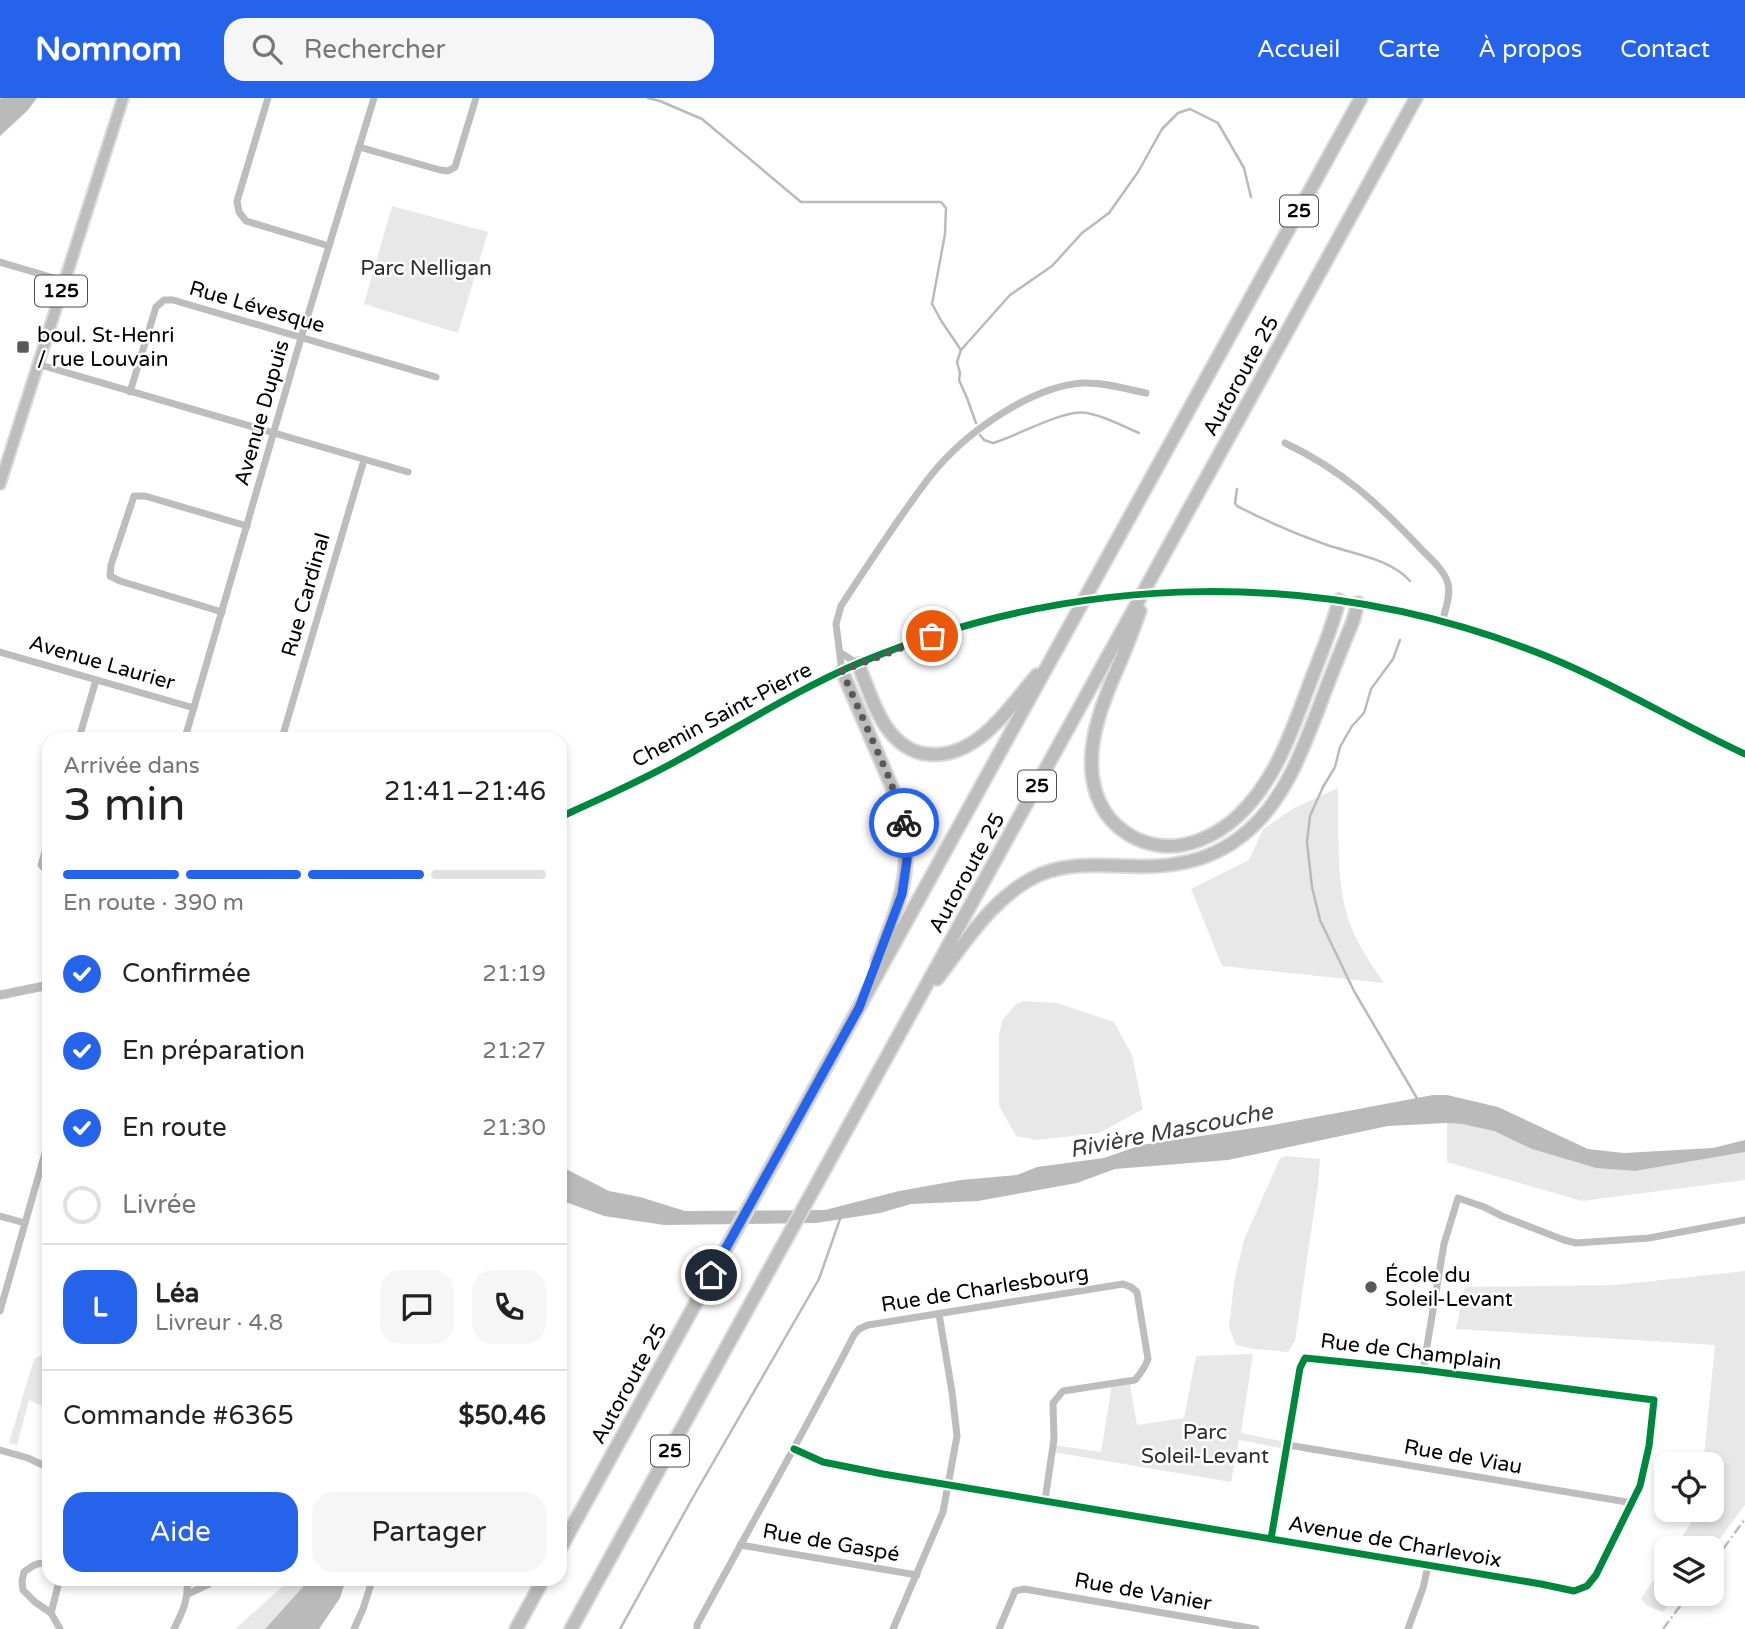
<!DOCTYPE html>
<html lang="fr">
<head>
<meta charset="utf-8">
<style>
	body { margin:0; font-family:"Varela Round",sans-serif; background:#f6f6f6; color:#222; height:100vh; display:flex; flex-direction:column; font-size:26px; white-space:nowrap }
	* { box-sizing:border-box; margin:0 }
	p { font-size:23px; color:#767676 }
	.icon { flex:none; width:38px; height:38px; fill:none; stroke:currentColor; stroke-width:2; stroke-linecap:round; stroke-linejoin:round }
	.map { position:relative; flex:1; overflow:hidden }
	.panel { position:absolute; left:42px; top:634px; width:525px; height:854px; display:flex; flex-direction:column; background:#fff; border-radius:21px; box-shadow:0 4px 10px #0003 }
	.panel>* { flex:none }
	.fabs { position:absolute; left:1654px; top:1354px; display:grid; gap:14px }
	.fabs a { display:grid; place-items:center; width:70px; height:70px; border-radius:14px; background:#fff; box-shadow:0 4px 10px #0003; font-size:35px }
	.pin { position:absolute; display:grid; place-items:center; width:60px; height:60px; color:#fff; margin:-30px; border:4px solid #fff; border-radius:50%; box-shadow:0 2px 7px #0007 }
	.courier { position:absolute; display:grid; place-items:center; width:70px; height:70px; margin:-35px; border:5px solid #2563eb; border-radius:50%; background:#fff; color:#222; box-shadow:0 2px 9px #0007 }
	.head em { font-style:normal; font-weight:600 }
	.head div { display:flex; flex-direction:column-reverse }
	.head { display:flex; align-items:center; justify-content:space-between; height:119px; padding:0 21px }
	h1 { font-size:46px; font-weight:600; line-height:52px }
	.bar { display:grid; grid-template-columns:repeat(4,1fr); gap:10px 7px; align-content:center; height:84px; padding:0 21px }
	.bar i { height:9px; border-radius:5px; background:#e0e0e0 }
	.bar .active { background:#2563eb }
	.bar p { grid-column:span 4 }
	.line { display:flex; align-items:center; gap:18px; padding:0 21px; border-top:2px solid #e0e0e0 }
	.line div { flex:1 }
	.round { display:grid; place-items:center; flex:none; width:74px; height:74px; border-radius:21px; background:#f6f6f6 }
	ol { padding:0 21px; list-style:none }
	li { display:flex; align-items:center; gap:21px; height:77px }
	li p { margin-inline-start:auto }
	li .icon { padding:7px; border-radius:50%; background:#2563eb; color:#fff; stroke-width:4 }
	li:last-child { color:#767676 }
	li i { width:38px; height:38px; border:4px solid #e0e0e0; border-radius:50% }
	.button { display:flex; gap:14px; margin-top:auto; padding:14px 21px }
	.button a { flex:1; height:80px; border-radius:21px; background:#2563eb; color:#fff; font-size:28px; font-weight:600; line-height:80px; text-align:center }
	.button a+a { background:#f6f6f6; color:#222 }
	header { display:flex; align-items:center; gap:42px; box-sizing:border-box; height:98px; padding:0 35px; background:#2563eb; color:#fff }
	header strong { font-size:33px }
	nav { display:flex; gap:38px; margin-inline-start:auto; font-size:24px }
	.search { width:490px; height:63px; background:#f6f6f6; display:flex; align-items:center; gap:18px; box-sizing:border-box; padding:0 24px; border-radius:21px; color:#767676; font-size:26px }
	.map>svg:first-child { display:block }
</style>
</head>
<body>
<header>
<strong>Nomnom</strong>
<div class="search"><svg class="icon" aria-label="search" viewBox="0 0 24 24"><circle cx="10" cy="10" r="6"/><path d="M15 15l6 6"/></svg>Rechercher</div>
<nav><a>Accueil</a><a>Carte</a><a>À propos</a><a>Contact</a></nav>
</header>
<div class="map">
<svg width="1745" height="1531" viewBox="0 0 1745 1531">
	<rect width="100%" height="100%" fill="#fff"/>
	<g fill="#e8e8e8">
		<polygon points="392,108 488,134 458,235 364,206"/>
		<path d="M1338,690C1339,736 1335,785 1351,829C1359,849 1372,867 1384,885L1222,868L1191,791L1249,762L1263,731L1294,710Z"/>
		<polygon points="1024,903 1057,905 1114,924 1132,957 1143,1011 1099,1035 1037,1042 1016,1038 999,1008 999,938 1002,923 1016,906"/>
		<polygon points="1447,1025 1462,1026 1494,1033 1532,1051 1596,1070 1635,1073 1745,1054 1745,1082 1582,1103 1447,1064"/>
		<polygon points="1286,1058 1320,1061 1318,1087 1295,1243 1288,1254 1254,1251 1236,1247 1229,1229 1234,1184 1244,1142 1280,1060"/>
		<polygon points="1745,1173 1745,1407 1712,1451 1674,1451 1697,1416 1698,1412 1712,1412 1712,1367 1703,1367 1715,1247 1456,1231 1465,1189 1615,1187"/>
		<polygon points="49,1253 49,1311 29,1302 17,1347 9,1345 34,1261"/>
		<polygon points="1253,1256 1241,1335 1281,1343 1281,1350 1239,1342 1231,1384 1052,1354 1053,1347 1101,1354 1111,1293 1109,1284 1129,1281 1137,1327 1184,1320 1196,1258"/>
		<polygon points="1666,1463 1666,1496 1677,1496 1663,1514 1648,1508 1641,1501"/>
		<polygon points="291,1481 310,1481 265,1531 235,1531"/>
	</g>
	<g fill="#bababa">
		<polygon points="2,0 37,0 27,13 0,38 0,1"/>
		<polygon points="1433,997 1447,997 1498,1009 1588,1051 1624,1055 1713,1050 1745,1042 1745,1054 1635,1073 1596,1070 1532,1051 1494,1033 1462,1026 1447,1025 1388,1028 1228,1062 1115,1071 1077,1085 978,1103 911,1106 880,1115 816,1125 664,1127 604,1118 560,1102 560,1068 609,1093 640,1099 685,1113 825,1112 899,1093 961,1082 1017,1077 1037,1069 1104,1060 1141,1047 1267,1028"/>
		<polygon points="310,1481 346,1481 340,1500 319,1531 265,1531"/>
	</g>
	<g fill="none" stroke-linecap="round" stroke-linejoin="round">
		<g stroke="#bababa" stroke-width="2.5">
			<polyline points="648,0 660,3 702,21 801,104 941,104 946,110 945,136 932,206 942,224 961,252"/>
			<polyline points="976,325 967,300 959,282 960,275 957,264 961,252 1010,197 1052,168 1082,135 1109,115 1138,74 1162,31 1178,15 1190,11 1218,25 1244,70 1251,99"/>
			<path d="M980,337L984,342L993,345C1018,338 1062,311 1087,315C1105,318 1122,328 1139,335"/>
			<path d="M1237,391L1235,405L1237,408C1266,423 1296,436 1327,447C1354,456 1391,461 1410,483"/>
			<polyline points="1400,542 1393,561 1371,591 1364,615 1352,628 1340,649 1335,669 1323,689 1310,718 1307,744 1312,789 1320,822 1354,893 1418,1002"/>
			<polyline points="620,1531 692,1401 819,1181 840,1121"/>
		</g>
		<g stroke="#dbdbdb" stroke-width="14">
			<polyline id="primary" points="0,386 123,0"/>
		</g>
		<g stroke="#dbdbdb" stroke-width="16">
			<g id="motorway">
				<path d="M1140,513C1134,529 1128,546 1121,562C1101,608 1075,666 1105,714C1116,730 1133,742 1152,746C1183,754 1217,738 1239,717C1278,680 1294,626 1313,577C1322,553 1333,528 1339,502"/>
				<path d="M858,566C867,587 874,612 887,630C896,643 911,655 927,656C977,662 1009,609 1037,577"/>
				<path d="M842,573L894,694C919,761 901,801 877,863"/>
				<path d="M937,881C967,842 995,796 1041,776C1068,765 1097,767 1126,768C1179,771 1224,761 1261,720C1289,689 1303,650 1318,612C1329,582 1341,552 1353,523L1358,505"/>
				<polyline points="560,1451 1361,0"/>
				<polyline points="516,1531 544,1480"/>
				<polyline points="571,1531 1416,0"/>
			</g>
		</g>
		<g stroke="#bdbdbd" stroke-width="7">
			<polyline points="268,0 237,103 239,114 246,123 329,148"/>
			<polyline points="359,49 440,72 448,73 455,69 476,0"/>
			<polyline points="0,164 64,183"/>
			<polyline points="37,266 408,374"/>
			<polyline points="130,294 156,209 164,202 173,202 436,279"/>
			<path d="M1285,345C1342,372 1379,406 1422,452C1431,461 1445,473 1448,486C1451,497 1445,513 1442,524"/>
			<polyline points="222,514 120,483 110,478 111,467 134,398 145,398 247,428"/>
			<polyline points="0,554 194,610"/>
			<polyline points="841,555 858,566"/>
			<path d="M842,573L836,526L841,508C859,480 878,452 897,424C910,406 923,386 938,369C970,332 1033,288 1083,285C1104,284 1125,291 1146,295"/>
			<polyline points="79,640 96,582"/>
			<polyline points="185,640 301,240 374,0"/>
			<polyline points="282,640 364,362"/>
			<polyline points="49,741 41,767 49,775"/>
			<polyline points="0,1118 25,1125"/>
			<polyline points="0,1213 49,1041"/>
			<polyline points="1423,1272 1444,1146 1458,1100 1484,1109 1502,1118 1564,1142 1576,1145 1649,1140 1745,1122"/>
			<polyline points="1288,1347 1633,1405"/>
			<polyline points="794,1351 823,1364 883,1376 1541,1486 1574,1493 1587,1488 1596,1477 1640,1388 1649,1348 1654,1302 1423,1272 1305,1260 1300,1270 1271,1441"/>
			<polyline points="0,1352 28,1360 49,1370"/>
			<polyline points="740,1447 917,1477"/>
			<path d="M49,1467C40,1462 32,1468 24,1474L22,1483L23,1492L35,1504L51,1515L60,1531"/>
			<polyline points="188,1496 209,1486 214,1480"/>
			<polyline points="51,1515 58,1488 58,1480"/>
			<path d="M174,1531C183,1513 189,1501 187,1480"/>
			<polyline points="354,1531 363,1511 373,1480"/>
			<path d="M697,1531V1527C749,1430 804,1335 854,1237L859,1231L868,1227L1123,1186L1131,1189L1137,1194L1148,1261C1145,1270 1141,1275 1135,1282L1063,1293L1053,1305L1054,1341L1045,1402"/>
			<polyline points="893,1531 943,1414 957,1338 952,1294 939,1216"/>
			<polyline points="999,1531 1015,1493 1024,1491 1256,1531"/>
			<polyline points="1408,1531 1423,1490 1428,1468"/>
		</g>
		<g stroke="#bdbdbd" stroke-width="9">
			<path d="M1192,493C1324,492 1454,517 1574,570C1633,596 1687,629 1745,656"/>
			<path d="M560,719C601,701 642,683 681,661C731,633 779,603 831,578C895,547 964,526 1034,511"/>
			<polyline points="0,897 49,887"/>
		</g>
		<use href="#primary" stroke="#bdbdbd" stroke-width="10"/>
		<use href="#motorway" stroke="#bdbdbd" stroke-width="12"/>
		<g stroke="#bdbdbd" stroke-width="2.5" stroke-dasharray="10 3.5 2 3.5" stroke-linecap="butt">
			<polyline points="1712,1466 1745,1421"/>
			<polyline points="1663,1531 1689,1496"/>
		</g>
		<polyline stroke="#bdbdbd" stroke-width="9" points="1034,511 1117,498 1192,493"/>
		<g stroke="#fff" stroke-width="11">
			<g id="cycleway">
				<path d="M560,719C600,701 641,683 680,661C739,629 796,592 859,565C1079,473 1324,469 1546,558C1615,586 1678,625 1745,656"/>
				<polyline points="794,1351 823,1364 883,1376 1541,1486 1574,1493 1587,1488 1596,1477 1640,1388 1649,1348 1654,1302 1423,1272 1305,1260 1300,1270 1271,1441"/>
			</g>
		</g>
		<use href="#cycleway" stroke="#00873e" stroke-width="7"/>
	</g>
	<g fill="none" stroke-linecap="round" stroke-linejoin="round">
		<polyline stroke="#595959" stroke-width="7" stroke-dasharray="0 12.6" points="904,725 890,682 842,573 932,538"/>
		<polyline stroke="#2563eb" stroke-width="9" points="711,1177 859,910 902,796 907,762 904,725"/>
	</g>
	<g fill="#595959" stroke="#fff" stroke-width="2.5">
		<rect x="16" y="242" width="14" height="14" rx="3.5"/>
		<circle cx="1371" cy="1189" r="7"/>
	</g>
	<g text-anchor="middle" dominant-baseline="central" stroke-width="5" stroke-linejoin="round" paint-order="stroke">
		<g fill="#fff" stroke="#4c4c4c" stroke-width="2">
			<rect x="1280" y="97.5" width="38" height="31" rx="5"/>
			<rect x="35" y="177.5" width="52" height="31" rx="5"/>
			<rect x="1018" y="672.5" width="38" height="31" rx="5"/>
			<rect x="651" y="1337.5" width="38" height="31" rx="5"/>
		</g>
		<g font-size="19" font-weight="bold" fill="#000">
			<text x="1299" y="113">25</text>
			<text x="61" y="193">125</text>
			<text x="1037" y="688">25</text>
			<text x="670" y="1353">25</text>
		</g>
		<g font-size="21" fill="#2c2c2c" stroke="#fff">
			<text x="426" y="170">Parc Nelligan</text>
			<text x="1205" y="1334">Parc<tspan x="1205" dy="24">Soleil-Levant</tspan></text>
		</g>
		<g font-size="21" fill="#000" stroke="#fff">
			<text transform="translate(257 209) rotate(16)">Rue Lévesque</text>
			<text transform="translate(1241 278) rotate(-61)">Autoroute 25</text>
			<text transform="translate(262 315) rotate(-74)">Avenue Dupuis</text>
			<text transform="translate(306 497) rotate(-74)">Rue Cardinal</text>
			<text transform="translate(102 565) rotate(16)">Avenue Laurier</text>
			<text transform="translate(722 617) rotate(-28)">Chemin Saint-Pierre</text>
			<text transform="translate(967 775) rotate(-61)">Autoroute 25</text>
			<text transform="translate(985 1191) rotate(-9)">Rue de Charlesbourg</text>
			<text transform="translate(1411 1254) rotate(7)">Rue de Champlain</text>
			<text transform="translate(629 1286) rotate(-61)">Autoroute 25</text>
			<text transform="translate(1463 1359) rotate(10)">Rue de Viau</text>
			<text transform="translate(1395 1444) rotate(10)">Avenue de Charlevoix</text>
			<text transform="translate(831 1445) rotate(10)">Rue de Gaspé</text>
			<text transform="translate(1143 1494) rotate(10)">Rue de Vanier</text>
		</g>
		<g font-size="21" fill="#000" stroke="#fff" text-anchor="start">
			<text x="37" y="237">boul. St-Henri<tspan x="37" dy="24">/ rue Louvain</tspan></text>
			<text x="1385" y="1177">École du<tspan x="1385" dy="24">Soleil-Levant</tspan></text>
		</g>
		<g font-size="23" font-style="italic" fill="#3d3d3d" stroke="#fff">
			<text transform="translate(1171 1033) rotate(-11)">Rivière Mascouche</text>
		</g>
	</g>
</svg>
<div class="fabs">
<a><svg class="icon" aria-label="locate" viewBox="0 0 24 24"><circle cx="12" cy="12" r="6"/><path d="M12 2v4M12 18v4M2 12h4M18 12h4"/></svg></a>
<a><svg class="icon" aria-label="layers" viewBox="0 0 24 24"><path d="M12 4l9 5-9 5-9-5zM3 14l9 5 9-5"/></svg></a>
</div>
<div class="pin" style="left:932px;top:538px;background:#ea580c"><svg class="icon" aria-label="bag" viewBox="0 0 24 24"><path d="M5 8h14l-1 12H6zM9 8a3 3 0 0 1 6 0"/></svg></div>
<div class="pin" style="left:711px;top:1177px;background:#1f2937"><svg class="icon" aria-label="home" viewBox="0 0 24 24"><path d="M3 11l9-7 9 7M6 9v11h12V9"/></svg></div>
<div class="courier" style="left:904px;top:725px"><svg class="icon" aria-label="bike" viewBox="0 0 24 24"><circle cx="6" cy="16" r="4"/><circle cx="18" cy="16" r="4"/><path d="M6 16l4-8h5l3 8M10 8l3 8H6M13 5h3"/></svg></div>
<section class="panel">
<div class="head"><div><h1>3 min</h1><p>Arrivée dans</p></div><em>21:41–21:46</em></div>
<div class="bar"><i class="active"></i><i class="active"></i><i class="active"></i><i></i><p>En route · 390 m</p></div>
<ol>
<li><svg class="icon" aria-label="check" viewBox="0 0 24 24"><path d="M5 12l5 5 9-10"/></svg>Confirmée<p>21:19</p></li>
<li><svg class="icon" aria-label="check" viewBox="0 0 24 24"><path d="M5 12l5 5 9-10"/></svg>En préparation<p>21:27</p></li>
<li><svg class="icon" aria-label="check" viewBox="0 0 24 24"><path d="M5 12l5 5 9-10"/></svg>En route<p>21:30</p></li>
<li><i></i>Livrée</li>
</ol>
<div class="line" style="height:126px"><b class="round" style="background:#2563eb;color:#fff">L</b><div><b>Léa</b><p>Livreur · 4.8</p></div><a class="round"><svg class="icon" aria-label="chat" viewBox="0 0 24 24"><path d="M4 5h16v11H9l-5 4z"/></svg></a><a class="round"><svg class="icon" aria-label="phone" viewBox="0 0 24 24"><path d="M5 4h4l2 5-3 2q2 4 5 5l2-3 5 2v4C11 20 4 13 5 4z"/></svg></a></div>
<div class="line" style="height:91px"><div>Commande #6365</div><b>$50.46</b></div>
<div class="button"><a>Aide</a><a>Partager</a></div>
</section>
</div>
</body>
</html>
